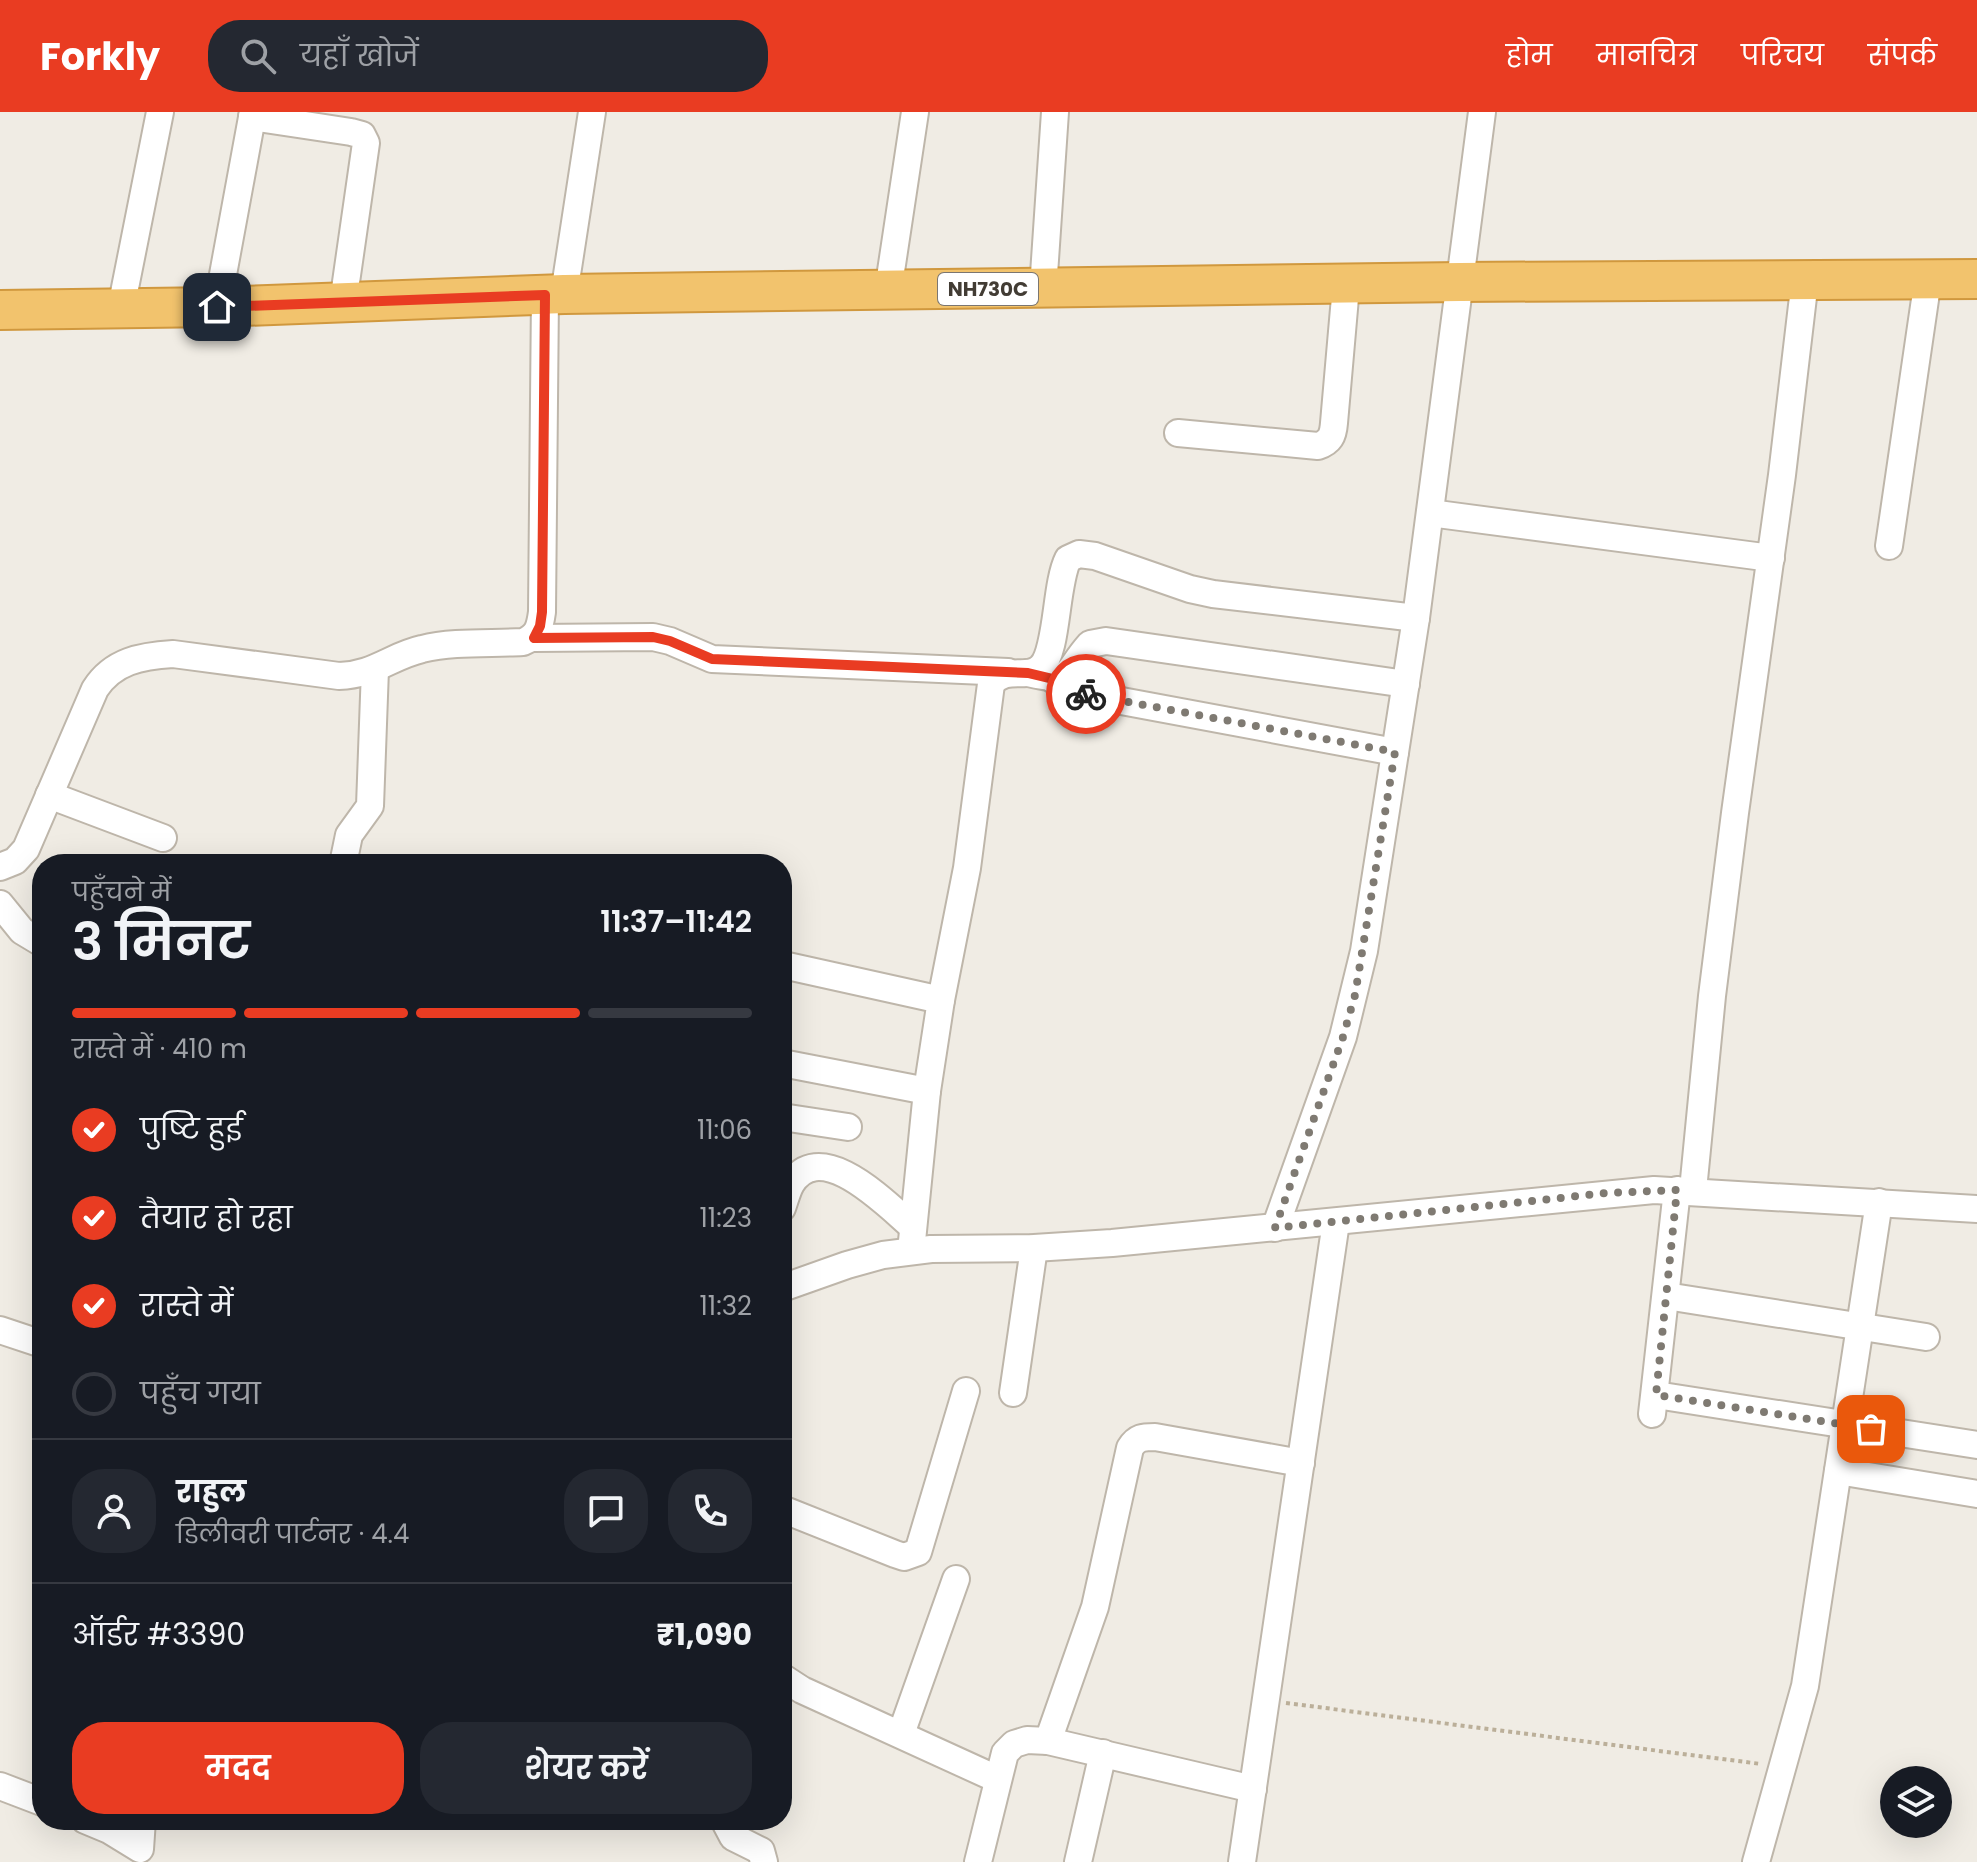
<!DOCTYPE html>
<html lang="hi">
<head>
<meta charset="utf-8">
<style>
	body { margin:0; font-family:Poppins,"Noto Sans Devanagari",sans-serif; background:#242831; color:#f1f3f6; height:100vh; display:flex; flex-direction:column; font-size:30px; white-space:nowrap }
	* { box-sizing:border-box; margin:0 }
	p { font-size:26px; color:#9ea1a6 }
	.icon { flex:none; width:44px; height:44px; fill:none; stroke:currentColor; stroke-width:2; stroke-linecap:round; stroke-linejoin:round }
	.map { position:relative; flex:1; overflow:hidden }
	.sheet { position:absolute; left:32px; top:742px; width:760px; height:976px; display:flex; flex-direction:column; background:#171b24; border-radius:32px; box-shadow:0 8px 32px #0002 }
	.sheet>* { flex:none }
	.buttons { position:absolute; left:1880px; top:1654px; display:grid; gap:16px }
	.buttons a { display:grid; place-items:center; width:72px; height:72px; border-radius:50%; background:#171b24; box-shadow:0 8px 32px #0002; font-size:40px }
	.pin { position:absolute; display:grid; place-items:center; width:68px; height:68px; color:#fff; margin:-34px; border-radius:16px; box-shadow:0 4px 12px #0006 }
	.courier { position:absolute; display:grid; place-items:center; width:80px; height:80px; margin:-40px; border:6px solid #e93c22; border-radius:50%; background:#fff; color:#222; box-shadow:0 2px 10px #0007 }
	.summary em { font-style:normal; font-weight:600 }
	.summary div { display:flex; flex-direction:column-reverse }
	.summary { display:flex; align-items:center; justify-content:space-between; height:136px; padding:0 40px }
	h1 { font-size:52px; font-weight:600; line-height:60px }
	.bar { display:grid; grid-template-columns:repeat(4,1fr); gap:12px 8px; align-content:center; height:96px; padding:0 40px }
	.bar i { height:10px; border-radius:6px; background:#363941 }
	.bar .on { background:#e93c22 }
	.bar p { grid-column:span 4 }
	.line { display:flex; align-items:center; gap:20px; padding:0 40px; border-top:2px solid #363941 }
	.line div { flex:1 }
	.round { display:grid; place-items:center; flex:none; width:84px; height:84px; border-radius:32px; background:#242831 }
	ol { padding:0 40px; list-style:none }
	li { display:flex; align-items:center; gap:24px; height:88px }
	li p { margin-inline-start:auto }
	li .icon { padding:8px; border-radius:50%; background:#e93c22; color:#fff; stroke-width:4 }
	li:last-child { color:#9ea1a6 }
	li i { width:44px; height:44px; border:4px solid #363941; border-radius:50% }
	.cta { display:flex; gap:16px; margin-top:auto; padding:16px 40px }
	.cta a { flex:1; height:92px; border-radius:32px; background:#e93c22; color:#fff; font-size:32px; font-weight:600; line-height:92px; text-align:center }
	.cta a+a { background:#242831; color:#f1f3f6 }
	header { display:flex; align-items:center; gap:48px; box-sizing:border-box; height:112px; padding:0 40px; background:#e93c22; color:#fff }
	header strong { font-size:38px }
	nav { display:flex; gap:44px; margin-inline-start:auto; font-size:28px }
	.search { width:560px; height:72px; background:#242831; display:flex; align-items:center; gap:20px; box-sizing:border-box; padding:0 28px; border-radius:32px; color:#9ea1a6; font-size:30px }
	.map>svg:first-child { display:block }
</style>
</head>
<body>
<header>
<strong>Forkly</strong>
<div class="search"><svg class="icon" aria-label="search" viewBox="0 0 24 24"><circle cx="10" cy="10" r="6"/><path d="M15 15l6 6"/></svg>यहाँ खोजें</div>
<nav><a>होम</a><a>मानचित्र</a><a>परिचय</a><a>संपर्क</a></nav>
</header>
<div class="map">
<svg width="1977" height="1750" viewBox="0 0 1977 1750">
	<rect width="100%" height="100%" fill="#f0ece4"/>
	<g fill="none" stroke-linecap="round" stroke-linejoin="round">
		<g stroke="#beb6aa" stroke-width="30">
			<g id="minor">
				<polyline points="252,5 351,20 362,23 366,31 343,191"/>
				<polyline points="1043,177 1055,0"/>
				<polyline points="888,179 915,0"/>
				<polyline points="564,182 592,0"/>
				<polyline points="217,195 253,0"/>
				<polyline points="121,196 160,0"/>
				<path d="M1178,321L1318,334C1330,330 1333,324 1334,311L1346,174"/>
				<polyline points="1430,401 1771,446"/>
				<polyline points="1889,434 1928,167"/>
				<polyline points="534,526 653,525 670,529 712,547 1008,560"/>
				<path d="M1028,561C1075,572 1063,562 1090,532L1106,529L1406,572"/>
				<polyline points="1053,567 1062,575 1073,580 1395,640"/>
				<polyline points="49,683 163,726"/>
				<polyline points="343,752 349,723 370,694 375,557"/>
				<path d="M0,755L15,749L26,737L95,577C113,549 141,544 173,542L339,564C374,563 391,544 422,537C454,529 491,532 523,530C538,524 540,515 542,500L545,183"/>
				<polyline points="0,792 22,819 42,831"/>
				<polyline points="783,853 941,888"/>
				<polyline points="782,951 927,979"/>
				<polyline points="782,1005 848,1015"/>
				<polyline points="1693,1078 1712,884 1735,701 1782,363 1805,168"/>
				<path d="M782,1096C785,1088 787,1079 791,1072C821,1023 888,1094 913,1115"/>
				<polyline points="1275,1116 1343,925 1364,839 1416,506 1482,0"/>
				<path d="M911,1139L927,979L941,888L967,756L991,572C1007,552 1027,569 1041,555C1058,539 1055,473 1068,447L1079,442L1095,444L1190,477L1213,482L1416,506"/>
				<polyline points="782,1176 847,1153 883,1143 931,1137 1034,1136 1112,1131 1654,1078 1977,1097"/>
				<polyline points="1666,1184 1926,1225"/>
				<polyline points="0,1218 42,1232"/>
				<polyline points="1013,1281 1034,1136"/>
				<polyline points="1656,1283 1977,1333"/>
				<polyline points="1652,1302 1677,1078"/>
				<polyline points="1838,1359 1977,1382"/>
				<polyline points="782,1397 895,1442 904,1445 918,1440 966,1279"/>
				<polyline points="782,1565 802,1578 997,1667"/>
				<polyline points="901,1622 956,1467"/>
				<path d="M1048,1629L1095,1495L1130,1336C1137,1325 1143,1325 1155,1325L1301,1351"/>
				<polyline points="0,1674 42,1690"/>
				<polyline points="85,1708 109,1718 140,1737 142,1708"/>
				<polyline points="724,1708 733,1725 761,1739 764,1750"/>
				<polyline points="978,1750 1005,1641 1014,1632 1027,1628 1048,1629 1253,1677"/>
				<polyline points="1078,1750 1103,1641"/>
				<polyline points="1242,1750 1336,1110"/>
				<polyline points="1756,1750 1805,1574 1879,1090"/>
			</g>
		</g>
		<g stroke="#d0983e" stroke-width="42">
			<polyline id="highway" points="0,198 217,195 564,182 1460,170 1977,167"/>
		</g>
		<polyline stroke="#bbaf99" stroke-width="4" stroke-dasharray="4 4" stroke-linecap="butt" points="1286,1591 1761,1652"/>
		<use href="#minor" stroke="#fff" stroke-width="26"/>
		<use href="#highway" stroke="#f2c36d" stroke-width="38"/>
	</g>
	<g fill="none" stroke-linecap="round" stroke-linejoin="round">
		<polyline stroke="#7f7a72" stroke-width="8" stroke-dasharray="0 14.4" points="1086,582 1395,640 1355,883 1343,925 1275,1116 1607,1081 1677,1078 1656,1283 1871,1317"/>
		<polyline stroke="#e93c22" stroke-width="10" points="217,195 545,183 542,500 540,514 534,526 653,525 670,529 712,547 1028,561 1053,567 1062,575 1086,582"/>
	</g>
	<g text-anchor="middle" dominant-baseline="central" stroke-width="8" stroke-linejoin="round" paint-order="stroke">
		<rect fill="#fff" stroke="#7b7671" stroke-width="2" x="938" y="161" width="100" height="32" rx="6"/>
		<g font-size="20" font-weight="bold" fill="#423c34">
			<text x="988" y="177">NH730C</text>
		</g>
	</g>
</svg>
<div class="buttons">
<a><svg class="icon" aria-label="layers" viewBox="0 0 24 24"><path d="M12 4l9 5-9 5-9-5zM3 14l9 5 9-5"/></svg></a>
</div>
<div class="pin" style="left:1871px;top:1317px;background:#ea580c"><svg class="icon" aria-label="bag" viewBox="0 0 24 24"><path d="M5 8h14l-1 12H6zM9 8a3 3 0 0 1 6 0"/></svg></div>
<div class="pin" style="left:217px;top:195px;background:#1f2937"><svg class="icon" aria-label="home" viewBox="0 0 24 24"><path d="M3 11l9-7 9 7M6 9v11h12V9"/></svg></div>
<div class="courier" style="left:1086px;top:582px"><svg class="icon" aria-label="bike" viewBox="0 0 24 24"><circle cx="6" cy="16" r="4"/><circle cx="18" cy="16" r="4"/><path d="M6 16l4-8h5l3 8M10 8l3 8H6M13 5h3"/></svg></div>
<section class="sheet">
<div class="summary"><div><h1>3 मिनट</h1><p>पहुँचने में</p></div><em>11:37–11:42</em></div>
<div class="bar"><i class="on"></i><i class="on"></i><i class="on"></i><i></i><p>रास्ते में · 410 m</p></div>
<ol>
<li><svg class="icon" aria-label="check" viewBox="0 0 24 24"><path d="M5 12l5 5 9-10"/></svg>पुष्टि हुई<p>11:06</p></li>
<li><svg class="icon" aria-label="check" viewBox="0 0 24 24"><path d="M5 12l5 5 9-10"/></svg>तैयार हो रहा<p>11:23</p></li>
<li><svg class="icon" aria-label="check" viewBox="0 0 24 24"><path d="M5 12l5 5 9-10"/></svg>रास्ते में<p>11:32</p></li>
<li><i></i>पहुँच गया</li>
</ol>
<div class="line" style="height:144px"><a class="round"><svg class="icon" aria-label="person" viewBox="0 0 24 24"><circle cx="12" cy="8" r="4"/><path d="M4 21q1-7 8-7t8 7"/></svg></a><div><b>राहुल</b><p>डिलीवरी पार्टनर · 4.4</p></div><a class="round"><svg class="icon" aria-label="chat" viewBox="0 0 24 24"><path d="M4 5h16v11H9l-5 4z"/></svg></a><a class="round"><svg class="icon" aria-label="phone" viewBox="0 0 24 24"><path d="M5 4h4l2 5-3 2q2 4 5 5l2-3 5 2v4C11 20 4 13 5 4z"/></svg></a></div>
<div class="line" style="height:104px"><div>ऑर्डर #3390</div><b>₹1,090</b></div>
<div class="cta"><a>मदद</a><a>शेयर करें</a></div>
</section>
</div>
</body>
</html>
